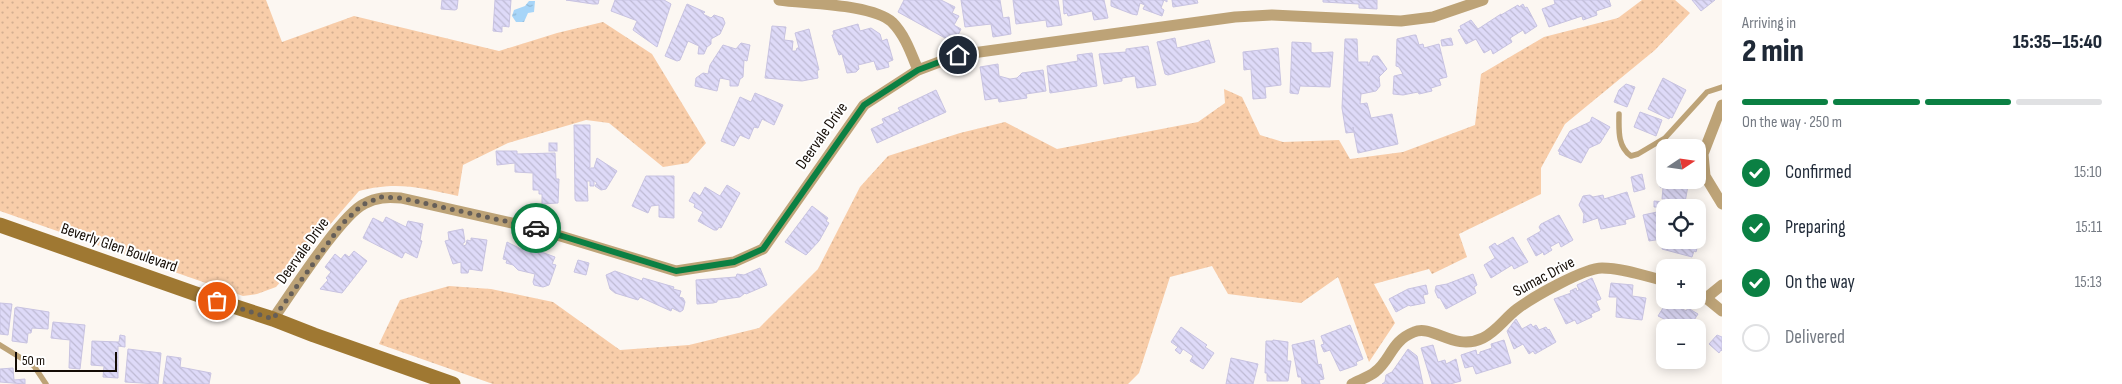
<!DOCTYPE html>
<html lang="en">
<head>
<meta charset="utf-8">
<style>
	body { margin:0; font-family:"Sofia Sans Condensed",sans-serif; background:#f2f2f3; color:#1f2937; height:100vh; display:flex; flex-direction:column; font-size:19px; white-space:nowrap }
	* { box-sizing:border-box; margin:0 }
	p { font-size:16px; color:#747a83 }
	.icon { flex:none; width:28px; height:28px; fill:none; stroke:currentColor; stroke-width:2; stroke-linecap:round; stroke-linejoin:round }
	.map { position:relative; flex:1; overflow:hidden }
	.drawer { display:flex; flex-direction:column; background:#fff; width:400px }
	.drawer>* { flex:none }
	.needle { width:32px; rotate:77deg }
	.tools { position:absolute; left:1656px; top:139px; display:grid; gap:10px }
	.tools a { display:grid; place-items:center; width:50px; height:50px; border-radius:10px; background:#fff; box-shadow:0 2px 12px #0003; font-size:25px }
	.scale { position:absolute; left:15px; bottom:12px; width:102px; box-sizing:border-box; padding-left:5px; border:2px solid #140c05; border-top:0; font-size:14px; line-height:18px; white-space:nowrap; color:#140c05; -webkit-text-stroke:4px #fff; paint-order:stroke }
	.pin { position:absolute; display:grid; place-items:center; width:42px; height:42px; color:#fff; margin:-21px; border:2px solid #fff; border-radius:50%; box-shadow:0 1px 5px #0007 }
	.courier { position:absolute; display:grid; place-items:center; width:50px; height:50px; margin:-25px; border:4px solid #0b8043; border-radius:50%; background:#fff; color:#222; box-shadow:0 1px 6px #0007 }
	.head em { font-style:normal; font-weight:800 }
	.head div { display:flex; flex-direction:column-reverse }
	.head { display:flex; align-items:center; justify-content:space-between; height:85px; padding:0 20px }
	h1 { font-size:32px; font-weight:800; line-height:38px }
	.bar { display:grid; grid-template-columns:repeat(4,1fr); gap:8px 5px; align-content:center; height:60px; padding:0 20px }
	.bar i { height:6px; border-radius:4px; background:#e0e1e3 }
	.bar .selected { background:#0b8043 }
	.bar p { grid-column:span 4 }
	ol { padding:0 20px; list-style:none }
	li { display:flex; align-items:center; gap:15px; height:55px }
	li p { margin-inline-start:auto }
	li .icon { padding:5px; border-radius:50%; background:#0b8043; color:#fff; stroke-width:4 }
	li:last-child { color:#747a83 }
	li i { width:28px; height:28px; border:2px solid #e0e1e3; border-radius:50% }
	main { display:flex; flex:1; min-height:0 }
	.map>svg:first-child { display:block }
</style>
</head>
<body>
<main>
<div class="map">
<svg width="1722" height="384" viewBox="0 0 1722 384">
	<defs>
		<pattern id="green-dots" width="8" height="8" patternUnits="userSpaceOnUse" patternTransform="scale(1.25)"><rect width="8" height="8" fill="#f8cda9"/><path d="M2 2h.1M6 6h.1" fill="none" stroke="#d4af90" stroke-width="1.8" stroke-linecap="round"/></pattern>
		<pattern id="water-ripples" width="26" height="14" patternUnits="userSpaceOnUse" patternTransform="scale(1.25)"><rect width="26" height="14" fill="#a7d5f8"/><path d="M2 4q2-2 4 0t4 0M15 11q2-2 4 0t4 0" fill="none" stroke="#8fb6d3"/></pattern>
		<pattern id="building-back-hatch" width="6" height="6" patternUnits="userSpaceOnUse" patternTransform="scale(1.25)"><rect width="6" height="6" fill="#dedaf8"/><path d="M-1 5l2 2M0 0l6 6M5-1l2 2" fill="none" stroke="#bebad3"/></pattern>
	</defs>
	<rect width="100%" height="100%" fill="#fcf7f2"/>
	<g fill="url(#green-dots)">
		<path d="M0,0H266L282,42L354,16L499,51L557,33L603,22L652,54L706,143L688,163L663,167L609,123L586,120L508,143L463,165L458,196C420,188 398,181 359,191L276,287L257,294L243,296L0,211Z"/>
		<polygon points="1642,0 1675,0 1690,13 1655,50 1565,124 1541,168 1541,194 1459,234 1467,257 1432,274 1429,269 1374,284 1395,323 1369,362 1338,277 1301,303 1228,294 1212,266 1170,277 1139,373 1128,384 493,384 379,344 400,300 449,286 491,289 553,302 620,350 689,345 759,328 818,269 860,187 888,156 960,133 1005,122 1057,149 1198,122 1225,103 1224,89 1242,97 1260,135 1283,142 1339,140 1350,159 1403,152 1475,125 1481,74 1544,37 1618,18"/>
	</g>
	<polygon fill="url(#water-ripples)" points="529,1 535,1 534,12 528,13 524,22 516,22 512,16 514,10 525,6"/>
	<g fill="url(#building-back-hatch)" stroke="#c8c3e1">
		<polygon points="442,0 458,0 457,9 455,10 441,9"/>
		<polygon points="495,0 511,0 509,27 502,26 502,32 493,31"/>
		<polygon points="566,0 599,0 598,4 593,4"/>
		<polygon points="615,0 664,0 671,4 657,47 633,30 637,21 635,20 611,11"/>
		<polygon points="904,0 941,0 955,7 952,13 959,16 954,25 961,29 954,43 898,12"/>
		<polygon points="961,0 1000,0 1003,18 1009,17 1011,34 993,37 991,24 965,27"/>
		<polygon points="1013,0 1058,0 1062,25 1047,27 1046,20 1016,24"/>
		<polygon points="1063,0 1104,0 1108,18 1094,20 1092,11 1068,16 1067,13 1064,14"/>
		<polygon points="1111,0 1167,0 1167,2 1164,0 1161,8 1164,10 1162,16 1143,9 1145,5 1140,3 1137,15 1132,14 1111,6"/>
		<polygon points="1172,0 1197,0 1198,3 1173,7"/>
		<polygon points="1323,0 1377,0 1377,9 1359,8 1359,4 1323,2"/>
		<polygon points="1554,0 1609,0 1611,6 1596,11 1597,15 1583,20 1582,16 1549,27 1542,9 1555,4"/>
		<polygon points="1692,0 1715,0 1701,11"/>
		<polygon points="687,4 705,12 703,14 711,18 714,15 723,18 725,23 720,34 711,39 711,44 707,47 704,54 698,54 699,46 688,41 680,60 677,61 665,56"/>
		<polygon points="1523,4 1525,8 1527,7 1537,26 1525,34 1523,30 1510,38 1512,42 1493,54 1491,49 1484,53 1476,39 1466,44 1458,30 1461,29 1460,26 1471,20 1478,29 1501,14 1501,15 1518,5 1519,7"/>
		<polygon points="858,24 860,31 871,28 880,34 882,41 887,39 893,60 888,62 889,67 877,70 874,61 858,65 859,69 856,72 847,73 842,54 839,55 832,35 834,35 833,31"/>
		<polygon points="772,26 786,27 784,40 793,41 792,51 796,51 797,48 799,48 795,33 809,29 819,70 817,70 818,78 802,81 765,78"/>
		<polygon points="1414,35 1416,35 1419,45 1423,44 1424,48 1439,44 1447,77 1439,79 1441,85 1431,88 1432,91 1419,94 1418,92 1403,95 1393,94 1394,76 1403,74 1399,67 1396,66 1397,39"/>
		<polygon points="1175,38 1177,48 1209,40 1215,62 1168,75 1165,74 1157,42"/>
		<polygon points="1451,38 1453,45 1442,46 1441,40"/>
		<polygon points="1345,39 1357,39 1358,62 1368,62 1368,66 1373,56 1378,56 1387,69 1379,77 1380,86 1376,91 1361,94 1360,104 1367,103 1371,118 1392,114 1398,144 1358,153 1353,127 1354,132 1346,133 1342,108"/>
		<polygon points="1292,42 1311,43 1311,52 1314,53 1333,52 1330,87 1300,86 1298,94 1290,93"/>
		<polygon points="741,43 750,45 747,61 744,60 743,77 740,79 738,86 730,86 730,80 720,78 717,91 695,86 696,78 703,73 708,74 710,65 723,45 736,49"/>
		<polygon points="1148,46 1156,85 1137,88 1135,76 1122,78 1122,81 1104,84 1099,54 1126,52 1126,49"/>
		<polygon points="1278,48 1281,85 1265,87 1266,98 1253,99 1251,69 1244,70 1243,52"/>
		<polygon points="1092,53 1097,86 1050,93 1047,66 1078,61 1077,55"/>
		<polygon points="998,64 999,76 1010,79 1017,78 1022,73 1043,70 1046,91 1026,94 1027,98 999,102 998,98 985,100 980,67"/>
		<polygon points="1663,78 1686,90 1672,118 1670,117 1669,119 1648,109"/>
		<polygon points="1626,84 1635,87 1627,107 1614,102 1619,90"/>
		<polygon points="936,90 946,112 877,143 871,129 884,123 882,119 900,111 898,108"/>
		<polygon points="755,93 783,105 774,125 762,119 758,128 754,127 749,139 740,135 734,146 721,141 740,97 751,102"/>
		<polygon points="1640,112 1662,120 1656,136 1634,127"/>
		<polygon points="1592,117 1610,127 1600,143 1589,148 1581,163 1559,154 1560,152 1558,151 1570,131 1590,122"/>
		<polygon points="574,125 590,125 590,167 587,168 594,168 597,158 617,171 606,189 601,190 595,186 597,183 594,181 594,186 590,186 590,181 587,181 588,201 576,201 575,199"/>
		<rect x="549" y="143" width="8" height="8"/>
		<polygon points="496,151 517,151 517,154 555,153 556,179 559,179 558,203 542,204 542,194 539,194 539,190 533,190 533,173 515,172 515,163 497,165"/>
		<polygon points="1664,171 1665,180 1689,180 1684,208 1654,207 1654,201 1664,202 1665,199 1662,199 1663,188 1660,187 1661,177 1664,177"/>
		<polygon points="1642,174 1645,189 1634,192 1631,177"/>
		<polygon points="646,176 674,176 674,218 659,217 659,205 651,206 648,213 632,206"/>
		<polygon points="727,185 740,193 721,228 719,227 717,230 714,230 698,221 703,212 694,207 695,204 689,201 694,192 700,196 705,187 720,196"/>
		<polygon points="1627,192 1635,217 1625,220 1626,224 1601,229 1598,218 1583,223 1584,214 1579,205 1583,196 1590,195 1593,197 1603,195 1604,199"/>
		<polygon points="812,206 828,218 826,221 829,223 819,241 806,255 785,242"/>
		<polygon points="1657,212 1662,239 1649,241 1643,215"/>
		<polygon points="1559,215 1573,240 1561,247 1559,242 1550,247 1552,250 1544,255 1543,252 1536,256 1527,239 1541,231 1539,227 1541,224"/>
		<polygon points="386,217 406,227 408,221 423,224 420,240 422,241 417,258 405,252 402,258 363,238 373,218 383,223"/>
		<polygon points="463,229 465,242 463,243 463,246 466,245 467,240 471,241 471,238 487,240 482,271 469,269 468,273 461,273 461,262 453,264 445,241 449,240 448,232"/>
		<polygon points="1665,236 1665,240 1698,240 1698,236 1700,237 1696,252 1694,251 1692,257 1662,249"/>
		<polygon points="1513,237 1528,262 1514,269 1512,265 1491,278 1484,265 1495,258 1489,247 1495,243 1497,246"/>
		<polygon points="507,242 523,250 525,246 555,257 552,264 556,265 549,285 543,287 534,285 533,282 535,274 518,270 513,265 506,263 507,260 503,259"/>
		<polygon points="354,251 367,261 342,293 320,289 328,280 326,278 331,272 325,267 335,254 341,259 345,254 349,257"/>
		<polygon points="578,260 589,263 586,275 574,272"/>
		<polygon points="760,268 767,285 746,294 745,293 740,297 717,300 717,302 713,303 697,304 696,280 736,277 737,274 744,275"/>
		<polygon points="615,271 642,281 643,278 674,287 673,289 681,291 679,297 683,298 685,302 683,310 680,312 672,308 671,311 640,297 638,300 615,293 610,289 606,275"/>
		<polygon points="1473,274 1477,285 1474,287 1476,293 1446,309 1440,298 1438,298 1435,291 1436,286 1447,284"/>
		<polygon points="1592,278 1601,299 1596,301 1600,310 1591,314 1592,317 1577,324 1575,320 1566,324 1554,299 1571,293 1570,291 1576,288 1577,291 1579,290 1577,285"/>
		<polygon points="1611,283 1633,285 1632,296 1646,298 1642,320 1616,317 1617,297 1609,297"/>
		<polygon points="1426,285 1428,294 1423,295 1425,303 1410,306 1409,305 1396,312 1389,299 1408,289"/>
		<polygon points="1668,300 1682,300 1678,306 1686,311 1688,308 1698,314 1689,328 1669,328 1663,324 1666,320 1658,316"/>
		<polygon points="0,303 12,304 8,335 0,334"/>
		<polygon points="17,307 49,312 48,329 32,328 31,333 28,333 27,343 12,341 15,308"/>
		<polygon points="1516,319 1522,329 1531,324 1533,327 1536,325 1539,330 1546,327 1548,330 1549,329 1556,342 1535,354 1533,351 1529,354 1523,344 1514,349 1507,331"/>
		<polygon points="53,322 85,325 80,369 69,368 70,340 51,338"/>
		<polygon points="1350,325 1363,359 1356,362 1357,365 1340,371 1330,350 1324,352 1321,345 1324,344 1321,336"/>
		<polygon points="1181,327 1207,345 1205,347 1214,353 1203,369 1190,361 1193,356 1183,349 1180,354 1175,350 1178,347 1171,342"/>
		<polygon points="120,335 125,336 125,347 118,346 118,378 103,377 104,366 91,365 92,341 119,342"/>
		<polygon points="1717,335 1722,337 1722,351 1721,350 1719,353 1709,344"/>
		<polygon points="1273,340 1288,342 1287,361 1291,361 1288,381 1267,381 1267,373 1265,373 1266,341 1273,341"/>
		<polygon points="1314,340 1318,365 1321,364 1324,379 1319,380 1320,384 1302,384 1301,377 1298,377 1292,345"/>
		<polygon points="1504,340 1511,363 1476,374 1473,366 1465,368 1461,355 1476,350 1477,355 1480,354 1480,352 1492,348 1491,344"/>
		<polygon points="1433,345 1438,362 1445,360 1446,364 1456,359 1461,381 1450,384 1432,384 1421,348"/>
		<polygon points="128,349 161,353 158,384 125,382"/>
		<polygon points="1408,349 1417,356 1423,384 1382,384 1385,382 1386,375 1392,372"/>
		<polygon points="167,356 181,358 180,367 211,373 209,384 163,384"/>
		<polygon points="1231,358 1258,364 1253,384 1226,384"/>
		<polygon points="13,368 14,380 25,379 25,384 0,382 0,369"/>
	</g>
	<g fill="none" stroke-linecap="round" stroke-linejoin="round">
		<g stroke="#bda377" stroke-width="5.5">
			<path d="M1619,114C1619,129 1617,146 1631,156L1638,154L1665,138L1707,92L1722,87"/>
			<polyline points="0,345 34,366 46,384"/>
		</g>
		<g stroke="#bda377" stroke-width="11">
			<path d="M779,0C808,4 872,4 892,22C905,35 911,53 918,70"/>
			<polyline points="1722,105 1703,154 1705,176 1722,204"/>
			<polyline points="1698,294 1706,298 1722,311"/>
			<polyline points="1706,298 1722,285"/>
			<path d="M273,319C290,295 341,215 364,204C377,197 387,197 401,198L534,228L676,271L734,262L763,249L864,105L918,70L958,55L1235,17L1272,15L1401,21L1433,17L1483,0"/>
			<path d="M1352,384C1359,380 1369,377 1375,372C1391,360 1391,341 1414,332C1433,324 1454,352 1483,338C1497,331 1505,318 1517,309C1533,297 1584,268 1602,268C1623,268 1645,276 1665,281"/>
		</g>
		<polyline stroke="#9f7832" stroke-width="15" points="0,225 199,295 273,319 314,335 453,384"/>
	</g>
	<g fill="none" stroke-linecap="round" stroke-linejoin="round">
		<polyline stroke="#655e58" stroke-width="5" stroke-dasharray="0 9" points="217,301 273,319 342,224 362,205 381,197 401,198 536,228"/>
		<polyline stroke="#0b8043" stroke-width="6" points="536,228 676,271 734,262 763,249 864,105 918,70 958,55"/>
	</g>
	<g text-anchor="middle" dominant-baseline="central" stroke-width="4" stroke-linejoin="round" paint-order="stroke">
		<g font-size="16" fill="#140c05" stroke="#fff">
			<text transform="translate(822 136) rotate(-55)">Deervale Drive</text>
			<text transform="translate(119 248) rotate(19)">Beverly Glen Boulevard</text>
			<text transform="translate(303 251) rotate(-54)">Deervale Drive</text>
			<text transform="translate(1544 277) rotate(-28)">Sumac Drive</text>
		</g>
	</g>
</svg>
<div class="tools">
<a><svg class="needle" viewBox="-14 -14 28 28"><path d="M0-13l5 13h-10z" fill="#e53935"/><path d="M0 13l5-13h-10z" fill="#747a83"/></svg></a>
<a><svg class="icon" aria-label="locate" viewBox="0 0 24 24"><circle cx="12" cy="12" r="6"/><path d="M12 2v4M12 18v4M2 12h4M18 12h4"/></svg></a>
<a>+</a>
<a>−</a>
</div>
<div class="scale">50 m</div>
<div class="pin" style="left:217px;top:301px;background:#ea580c"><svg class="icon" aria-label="bag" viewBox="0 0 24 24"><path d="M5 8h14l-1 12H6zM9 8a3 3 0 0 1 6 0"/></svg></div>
<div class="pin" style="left:958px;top:55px;background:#1f2937"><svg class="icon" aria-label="home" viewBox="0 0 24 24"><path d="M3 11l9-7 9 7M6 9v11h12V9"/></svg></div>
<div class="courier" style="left:536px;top:228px"><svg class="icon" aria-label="car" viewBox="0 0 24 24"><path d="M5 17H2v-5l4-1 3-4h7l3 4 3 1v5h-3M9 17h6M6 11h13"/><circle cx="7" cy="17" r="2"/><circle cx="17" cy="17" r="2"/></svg></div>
</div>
<section class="drawer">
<div class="head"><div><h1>2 min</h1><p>Arriving in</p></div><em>15:35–15:40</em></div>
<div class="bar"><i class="selected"></i><i class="selected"></i><i class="selected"></i><i></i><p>On the way · 250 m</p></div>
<ol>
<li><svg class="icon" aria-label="check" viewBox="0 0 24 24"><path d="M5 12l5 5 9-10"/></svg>Confirmed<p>15:10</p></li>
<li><svg class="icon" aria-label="check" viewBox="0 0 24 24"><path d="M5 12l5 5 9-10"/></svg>Preparing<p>15:11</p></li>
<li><svg class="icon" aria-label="check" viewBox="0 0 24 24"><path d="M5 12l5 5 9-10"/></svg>On the way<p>15:13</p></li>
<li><i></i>Delivered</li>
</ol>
</section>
</main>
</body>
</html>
